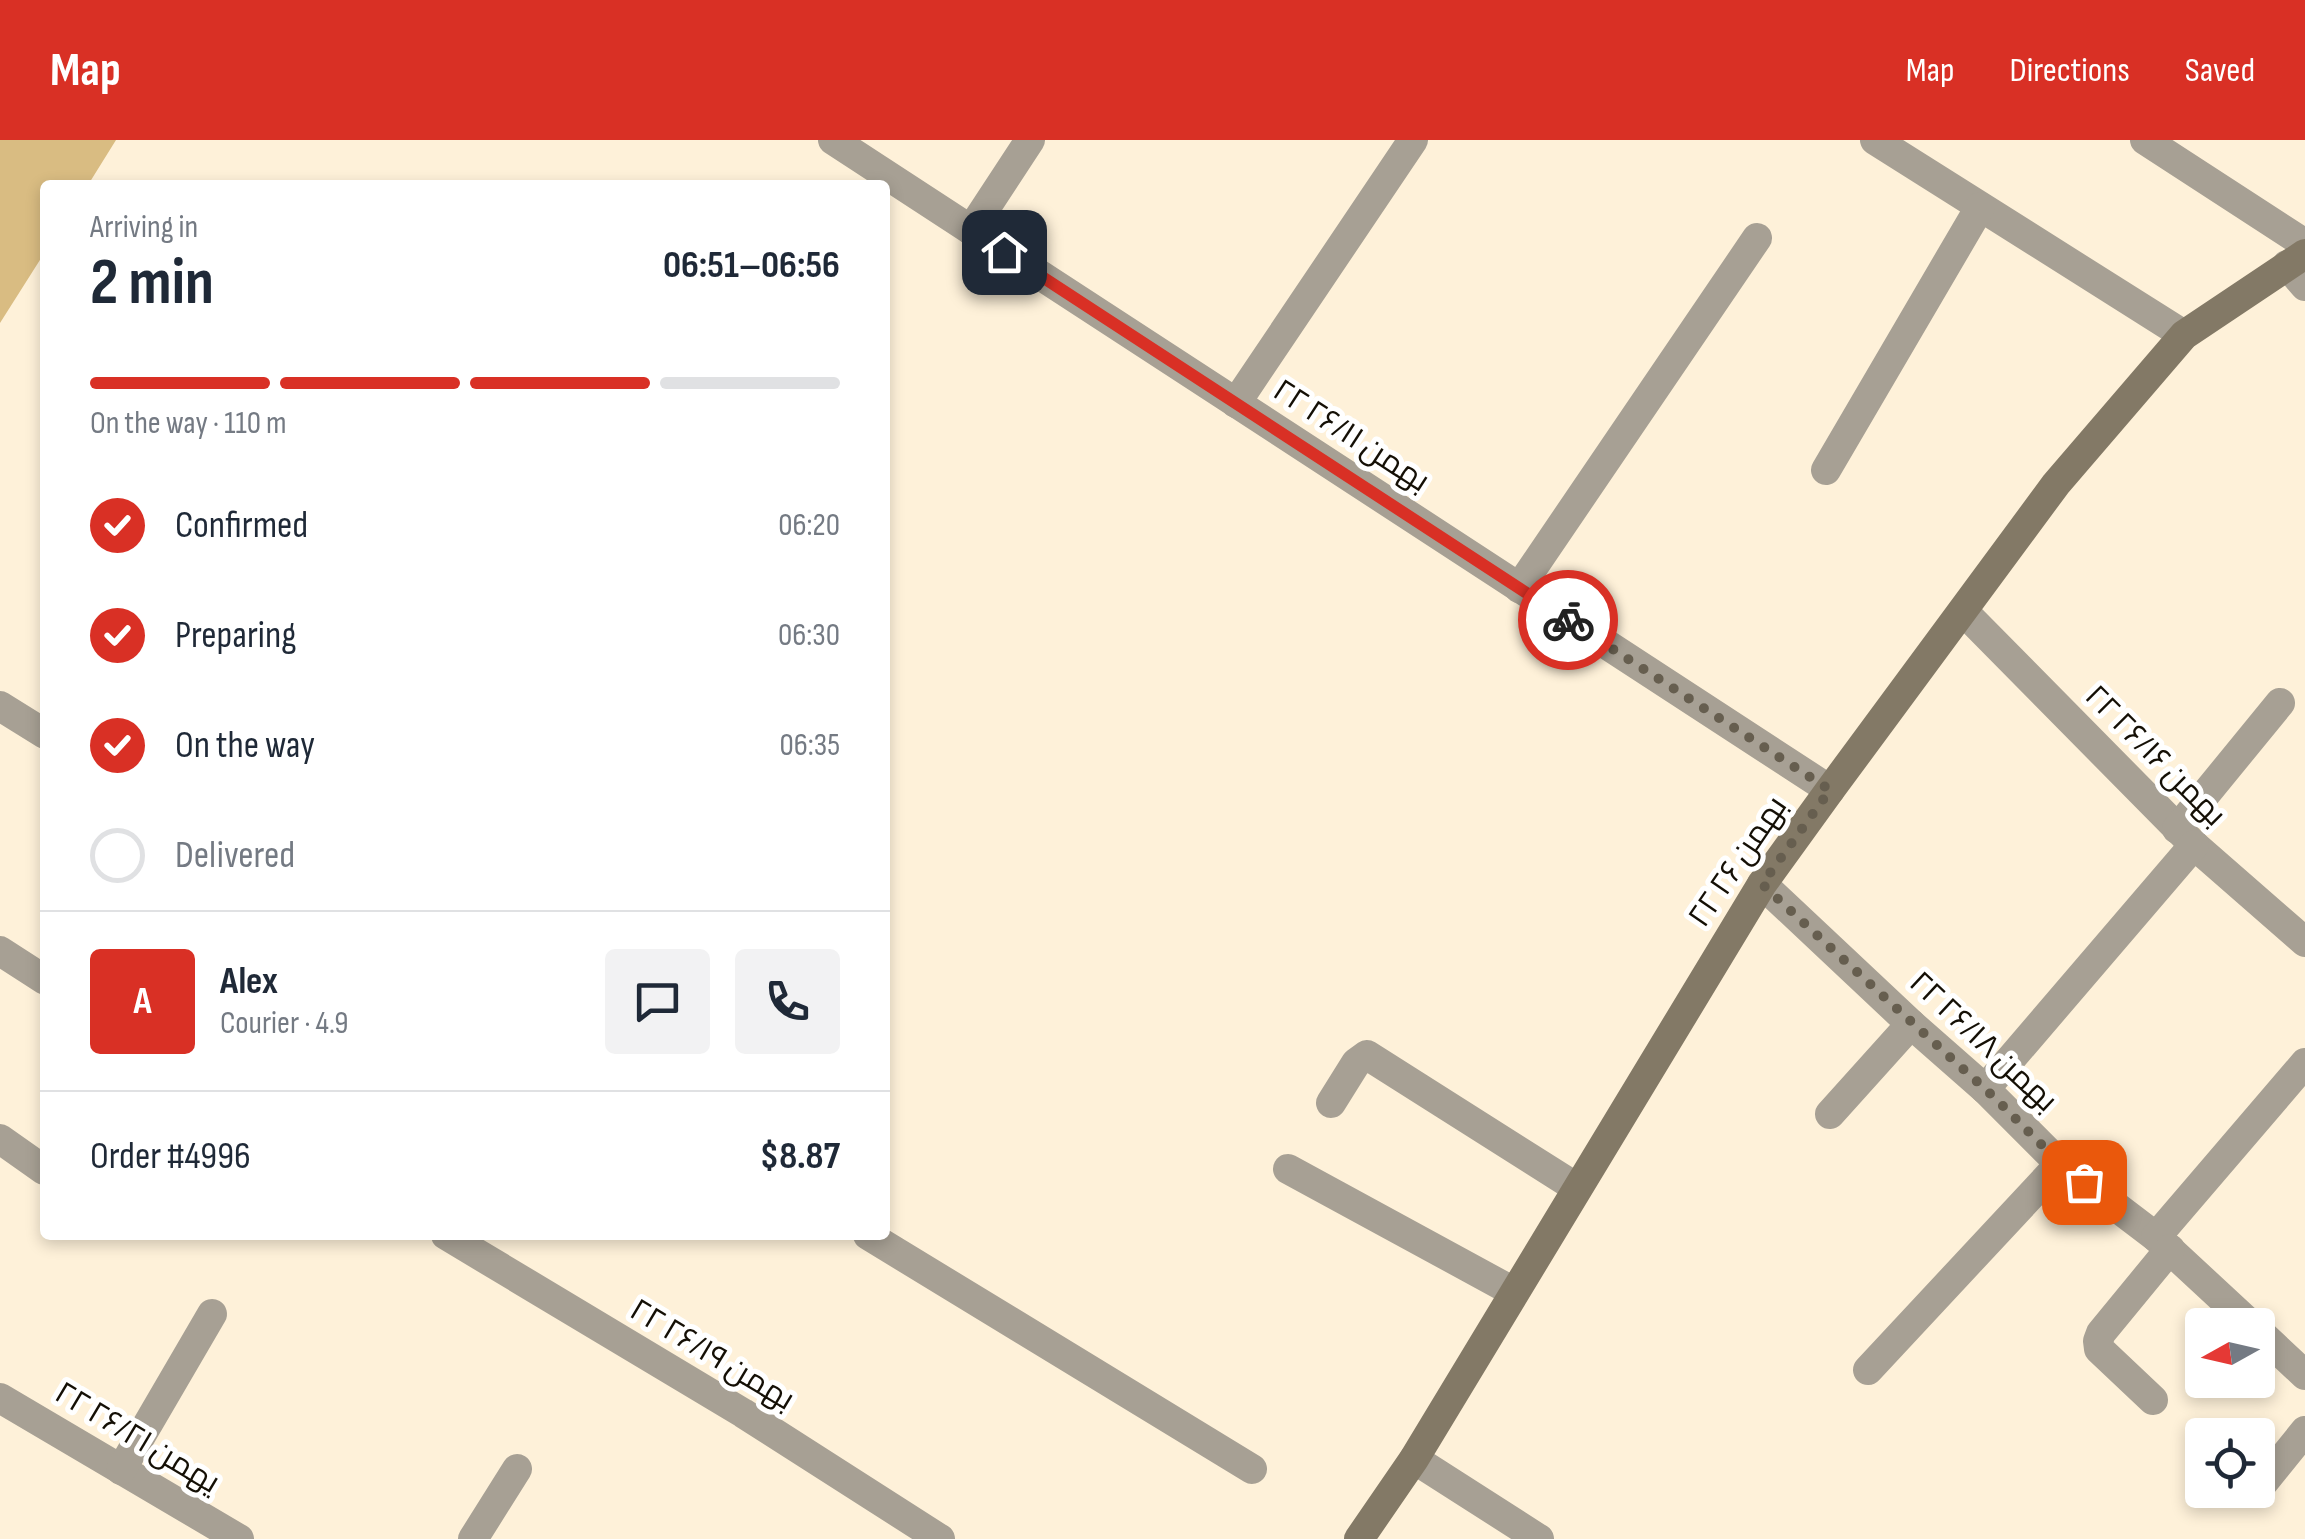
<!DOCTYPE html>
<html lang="en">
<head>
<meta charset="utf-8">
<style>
	body { margin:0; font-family:"Sofia Sans Condensed",Cairo,sans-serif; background:#f2f2f3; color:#1f2937; height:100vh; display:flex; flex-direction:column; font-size:38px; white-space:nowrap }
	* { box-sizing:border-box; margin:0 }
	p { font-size:32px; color:#747a83 }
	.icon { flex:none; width:55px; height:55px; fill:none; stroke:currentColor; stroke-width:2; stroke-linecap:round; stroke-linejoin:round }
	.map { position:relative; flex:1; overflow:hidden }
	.sheet { position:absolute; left:40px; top:40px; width:850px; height:1060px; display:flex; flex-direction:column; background:#fff; border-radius:10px; box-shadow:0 5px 15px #0003 }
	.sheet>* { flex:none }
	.needle { width:65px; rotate:262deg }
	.buttons { position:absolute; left:2185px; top:1168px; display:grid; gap:20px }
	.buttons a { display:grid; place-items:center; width:90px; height:90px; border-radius:10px; background:#fff; box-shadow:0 5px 15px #0003; font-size:50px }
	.pin { position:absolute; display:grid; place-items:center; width:85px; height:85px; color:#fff; margin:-42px; border-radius:20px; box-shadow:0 5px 15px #0006 }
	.courier { position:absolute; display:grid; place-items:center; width:100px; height:100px; margin:-50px; border:8px solid #d93025; border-radius:50%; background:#fff; color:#222; box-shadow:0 2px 12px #0007 }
	.headline em { font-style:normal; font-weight:700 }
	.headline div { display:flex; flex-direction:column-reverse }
	.headline { display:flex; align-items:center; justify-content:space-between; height:170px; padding:0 50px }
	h1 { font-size:65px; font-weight:700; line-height:75px }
	.bar { display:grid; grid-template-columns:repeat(4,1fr); gap:15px 10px; align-content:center; height:120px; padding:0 50px }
	.bar i { height:12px; border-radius:8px; background:#e0e1e3 }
	.bar .current { background:#d93025 }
	.bar p { grid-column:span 4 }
	.line { display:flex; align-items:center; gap:25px; padding:0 50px; border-top:2px solid #e0e1e3 }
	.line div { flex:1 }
	.round { display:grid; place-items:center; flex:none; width:105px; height:105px; border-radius:10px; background:#f2f2f3 }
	ol { padding:0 50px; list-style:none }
	li { display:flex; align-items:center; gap:30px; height:110px }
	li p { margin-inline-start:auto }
	li .icon { padding:10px; border-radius:50%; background:#d93025; color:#fff; stroke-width:4 }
	li:last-child { color:#747a83 }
	li i { width:55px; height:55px; border:5px solid #e0e1e3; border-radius:50% }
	header { display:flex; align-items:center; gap:60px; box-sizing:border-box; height:140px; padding:0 50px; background:#d93025; color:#fff }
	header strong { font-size:48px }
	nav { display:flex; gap:55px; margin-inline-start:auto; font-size:35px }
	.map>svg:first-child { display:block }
</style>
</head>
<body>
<header>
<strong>Map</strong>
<nav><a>Map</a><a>Directions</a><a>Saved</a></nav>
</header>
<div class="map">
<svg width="2305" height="1399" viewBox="0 0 2305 1399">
	<rect width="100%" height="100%" fill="#fef1d9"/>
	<polygon fill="#d9bc82" points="0,0 116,0 88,45 45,45 45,112 0,183"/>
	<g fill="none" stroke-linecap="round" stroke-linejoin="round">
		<g stroke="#a7a094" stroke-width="30">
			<polyline points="833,0 1830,650"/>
			<polyline points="1875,0 2184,195"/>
			<polyline points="2145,0 2305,104"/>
			<polyline points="971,90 1030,0"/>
			<polyline points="2287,125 2305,146"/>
			<polyline points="1236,263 1413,0"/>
			<polyline points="1826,330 1980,67"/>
			<polyline points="1519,448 1757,98"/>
			<polyline points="1963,471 2194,705 2305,802"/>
			<polyline points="0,566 45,594"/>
			<polyline points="2177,689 2280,563"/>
			<polyline points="1762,744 1911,884 1985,949 2060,1024 2156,1097 2251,1185"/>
			<polyline points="0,811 45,840"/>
			<polyline points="1985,949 2194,705"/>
			<polyline points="1331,963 1356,923 1367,915 1577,1048"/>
			<polyline points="1830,974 1911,884"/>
			<polyline points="0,999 44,1030"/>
			<polyline points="1288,1029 1514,1152"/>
			<polyline points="446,1095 743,1273 940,1399"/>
			<polyline points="868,1095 1252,1329"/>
			<polyline points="2156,1097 2305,923"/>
			<polyline points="2258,1191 2305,1235"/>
			<polyline points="1868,1230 2060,1024"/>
			<polyline points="0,1258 239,1399"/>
			<polyline points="2153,1260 2099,1209 2098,1201 2101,1193 2170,1109"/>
			<polyline points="1414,1319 1539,1399"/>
			<polyline points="121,1330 212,1174"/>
			<polyline points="2258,1349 2305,1291"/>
			<polyline points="473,1399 517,1329"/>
		</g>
		<polyline stroke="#837966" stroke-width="30" points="1359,1399 1414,1319 1762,744 1830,650 2056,344 2184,195 2305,114"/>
	</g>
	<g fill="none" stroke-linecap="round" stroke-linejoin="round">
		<path stroke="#665e4f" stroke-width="10" stroke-dasharray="0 18" d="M1568,480L1830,650L1762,744C1835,812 1909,880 1983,947C2017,978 2047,1014 2084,1042"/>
		<polyline stroke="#d93025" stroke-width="12" points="1004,112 1568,480"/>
	</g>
	<g text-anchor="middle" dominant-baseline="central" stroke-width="10" stroke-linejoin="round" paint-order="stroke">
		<g font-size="32" fill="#140f05" stroke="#fff">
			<text transform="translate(1351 296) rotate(33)">۲۲ بهمن ۲۶/۱۱</text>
			<text transform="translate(2155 616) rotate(45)">۲۲ بهمن ۲۶/۱۶</text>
			<text transform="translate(1738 722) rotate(-56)">۲۲ بهمن ۲۶</text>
			<text transform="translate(1983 902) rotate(43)">۲۲ بهمن ۲۶/۱۸</text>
			<text transform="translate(712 1215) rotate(31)">۲۲ بهمن ۲۶/۱۹</text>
			<text transform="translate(137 1298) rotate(31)">۲۲ یهمن ۲۶/۲۱</text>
		</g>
	</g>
</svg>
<div class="buttons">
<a><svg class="needle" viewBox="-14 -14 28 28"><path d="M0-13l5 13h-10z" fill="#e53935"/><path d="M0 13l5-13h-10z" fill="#747a83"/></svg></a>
<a><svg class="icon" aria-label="locate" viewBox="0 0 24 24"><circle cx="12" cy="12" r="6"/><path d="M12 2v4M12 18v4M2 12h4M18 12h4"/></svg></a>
</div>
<div class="pin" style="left:2084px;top:1042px;background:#ea580c"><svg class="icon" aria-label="bag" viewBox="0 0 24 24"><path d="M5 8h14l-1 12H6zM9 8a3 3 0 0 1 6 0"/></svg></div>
<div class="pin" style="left:1004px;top:112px;background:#1f2937"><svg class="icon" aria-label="home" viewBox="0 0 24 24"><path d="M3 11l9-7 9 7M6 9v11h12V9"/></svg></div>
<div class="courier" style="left:1568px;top:480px"><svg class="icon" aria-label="bike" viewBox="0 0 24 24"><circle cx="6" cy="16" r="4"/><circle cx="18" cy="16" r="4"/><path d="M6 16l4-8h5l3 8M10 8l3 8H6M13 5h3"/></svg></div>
<section class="sheet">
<div class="headline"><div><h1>2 min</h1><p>Arriving in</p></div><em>06:51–06:56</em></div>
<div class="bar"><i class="current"></i><i class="current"></i><i class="current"></i><i></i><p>On the way · 110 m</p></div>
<ol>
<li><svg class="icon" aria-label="check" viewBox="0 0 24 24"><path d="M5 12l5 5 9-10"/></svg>Confirmed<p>06:20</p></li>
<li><svg class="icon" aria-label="check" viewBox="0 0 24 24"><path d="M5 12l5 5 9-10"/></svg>Preparing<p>06:30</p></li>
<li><svg class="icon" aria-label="check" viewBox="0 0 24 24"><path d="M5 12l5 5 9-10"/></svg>On the way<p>06:35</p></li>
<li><i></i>Delivered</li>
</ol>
<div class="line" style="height:180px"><b class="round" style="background:#d93025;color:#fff">A</b><div><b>Alex</b><p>Courier · 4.9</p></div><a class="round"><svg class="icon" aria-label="chat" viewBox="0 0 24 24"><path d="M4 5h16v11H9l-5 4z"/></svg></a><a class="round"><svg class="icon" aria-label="phone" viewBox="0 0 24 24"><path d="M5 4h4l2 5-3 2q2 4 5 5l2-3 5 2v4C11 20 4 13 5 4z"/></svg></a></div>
<div class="line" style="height:130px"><div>Order #4996</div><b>$8.87</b></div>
</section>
</div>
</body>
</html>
